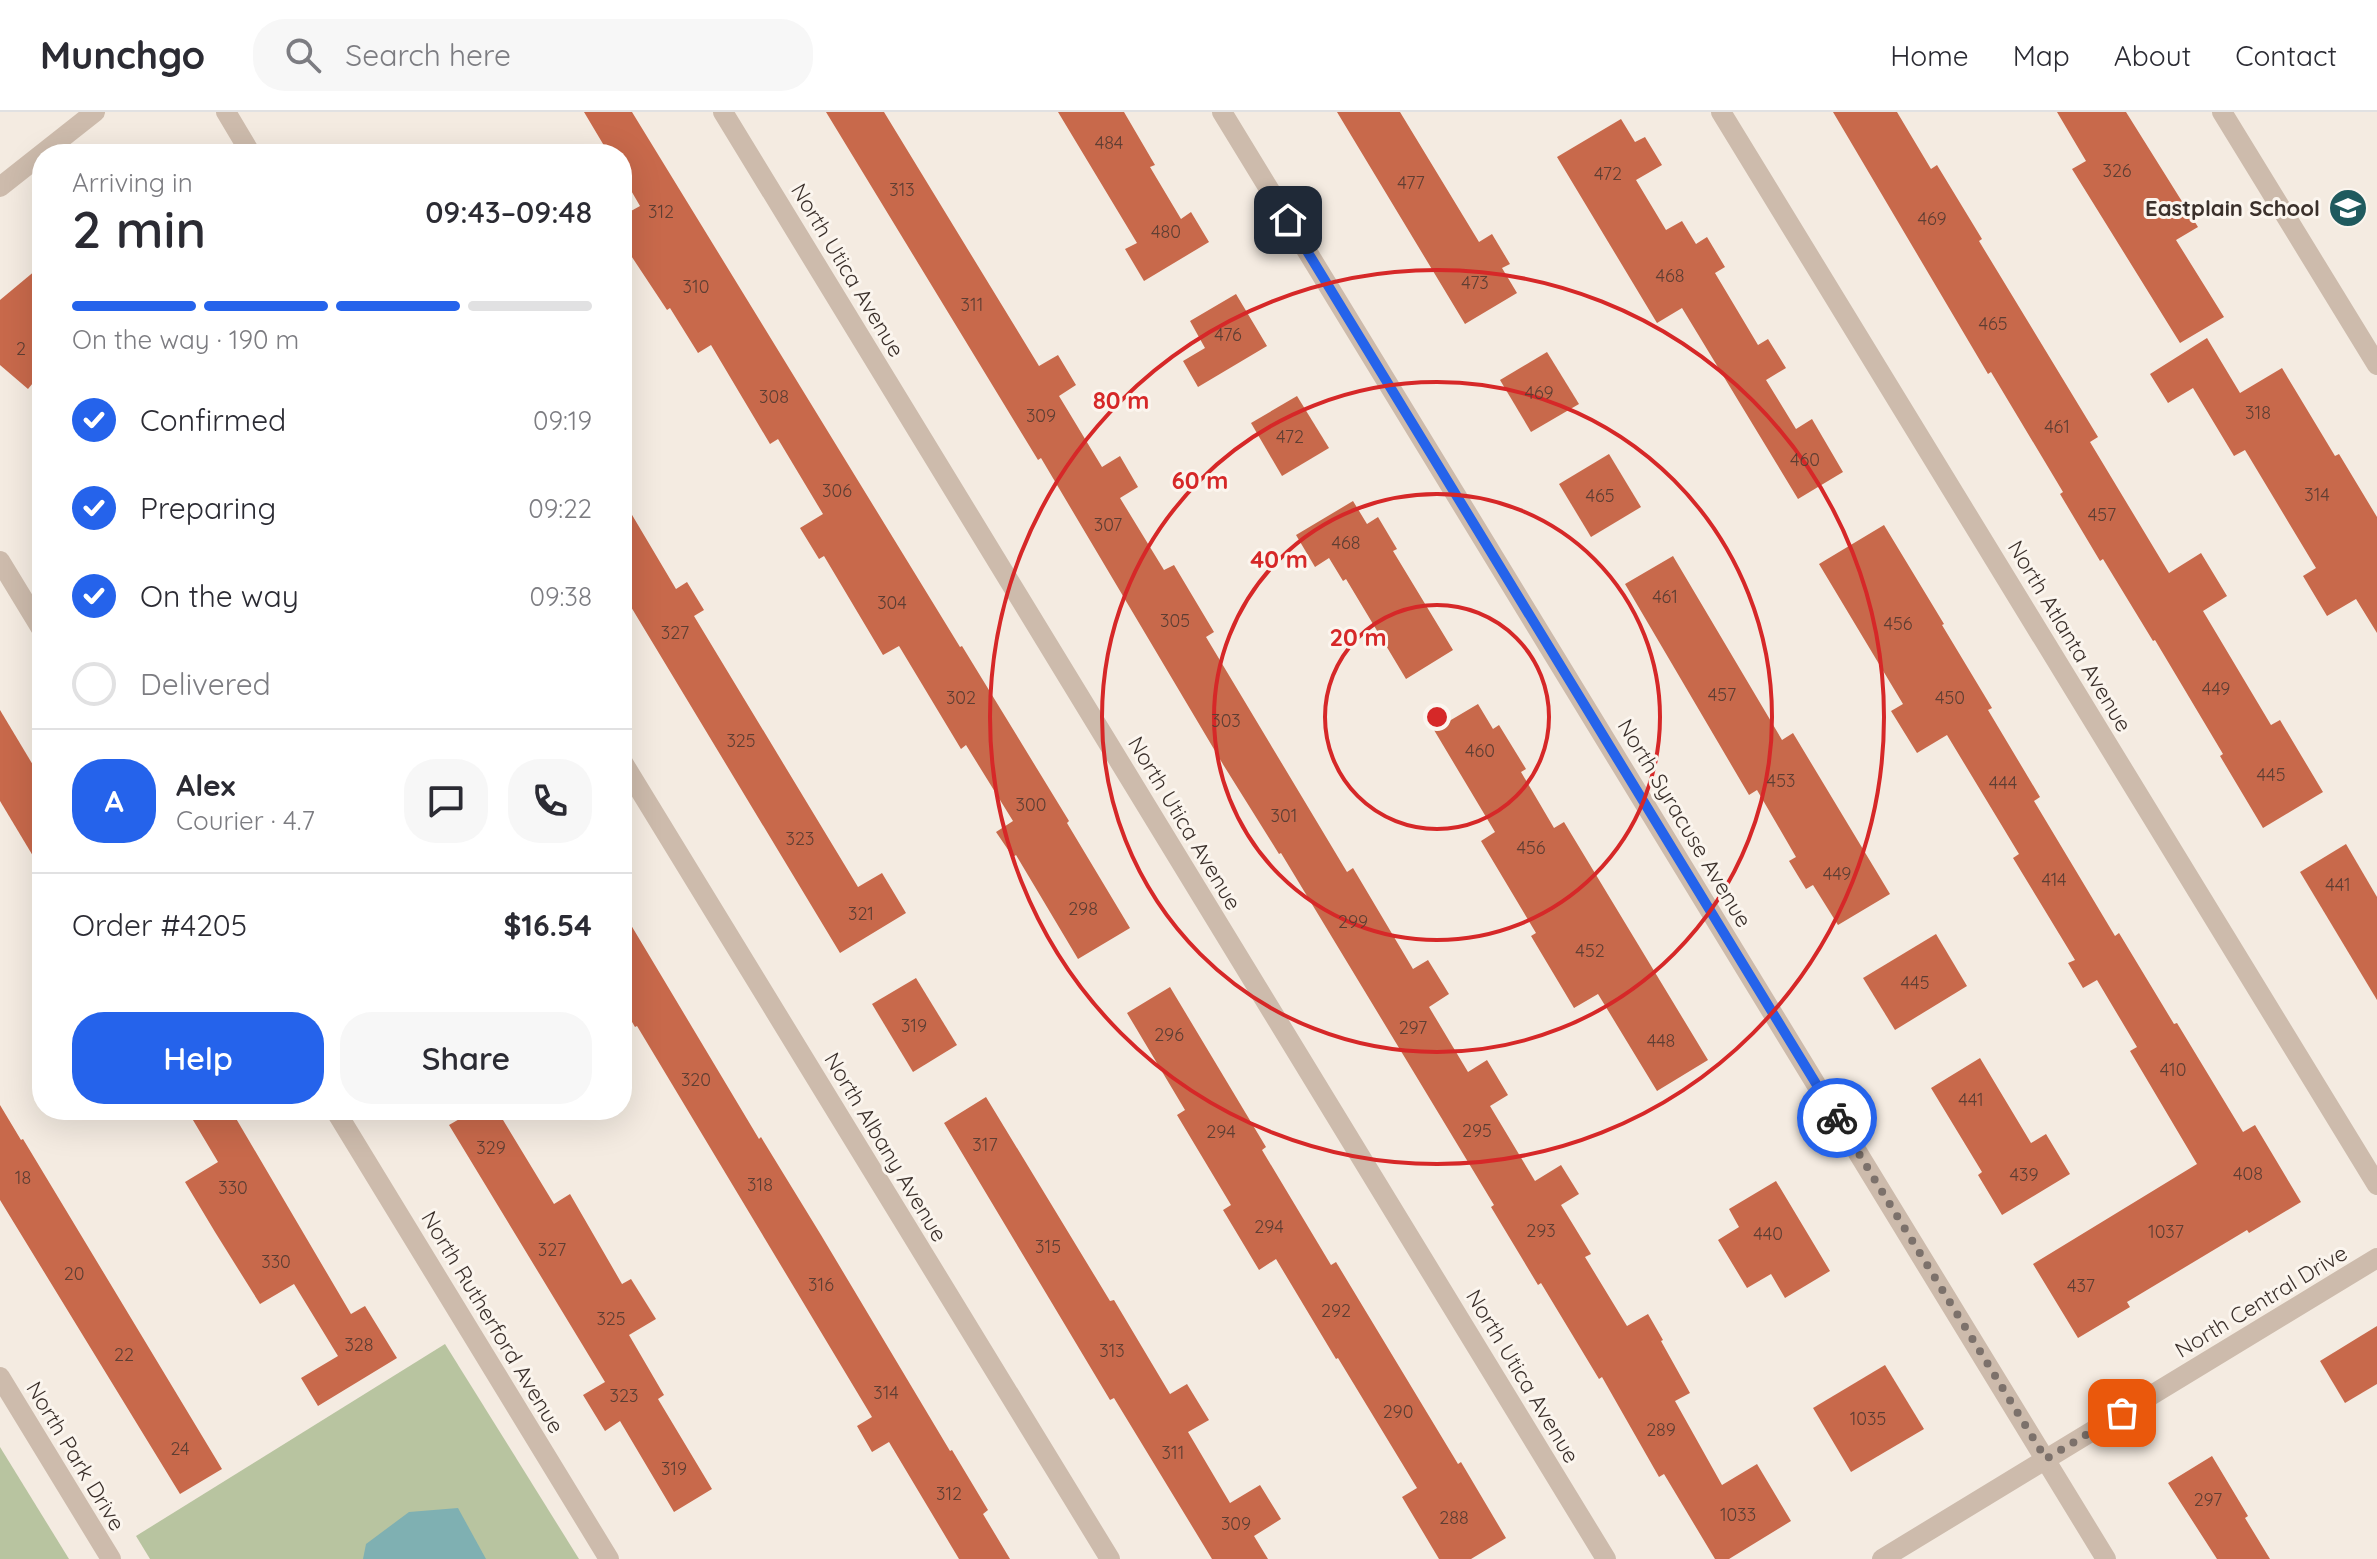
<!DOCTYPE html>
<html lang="en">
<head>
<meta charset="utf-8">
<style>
	body { margin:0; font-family:Quicksand,sans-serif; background:#f7f7f7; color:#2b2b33; height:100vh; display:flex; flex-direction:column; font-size:30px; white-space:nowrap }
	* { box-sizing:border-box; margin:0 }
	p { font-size:26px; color:#7c7c81 }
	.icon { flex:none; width:44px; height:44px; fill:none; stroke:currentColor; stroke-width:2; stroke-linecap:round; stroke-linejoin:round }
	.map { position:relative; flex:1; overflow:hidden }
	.side { position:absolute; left:32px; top:32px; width:600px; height:976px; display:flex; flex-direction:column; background:#fff; border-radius:32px; box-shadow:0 8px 32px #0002 }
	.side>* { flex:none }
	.pin { position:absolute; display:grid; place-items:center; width:68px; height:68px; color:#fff; margin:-34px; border-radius:16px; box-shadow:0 4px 12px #0006 }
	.courier { position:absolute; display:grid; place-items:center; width:80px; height:80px; margin:-40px; border:6px solid #2563eb; border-radius:50%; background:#fff; color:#222; box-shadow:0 2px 10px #0007 }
	.summary em { font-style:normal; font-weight:600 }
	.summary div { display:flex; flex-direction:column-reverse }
	.summary { display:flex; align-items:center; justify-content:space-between; height:136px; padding:0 40px }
	h1 { font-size:52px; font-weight:600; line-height:60px }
	.bar { display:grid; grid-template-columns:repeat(4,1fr); gap:12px 8px; align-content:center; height:96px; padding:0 40px }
	.bar i { height:10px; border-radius:6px; background:#e1e1e2 }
	.bar .on { background:#2563eb }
	.bar p { grid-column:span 4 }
	.line { display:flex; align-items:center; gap:20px; padding:0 40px; border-top:2px solid #e1e1e2 }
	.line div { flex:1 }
	.round { display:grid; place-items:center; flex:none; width:84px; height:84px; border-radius:32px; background:#f7f7f7 }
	ol { padding:0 40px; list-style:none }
	li { display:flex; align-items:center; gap:24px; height:88px }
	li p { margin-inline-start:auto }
	li .icon { padding:8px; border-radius:50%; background:#2563eb; color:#fff; stroke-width:4 }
	li:last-child { color:#7c7c81 }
	li i { width:44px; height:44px; border:4px solid #e1e1e2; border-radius:50% }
	.button { display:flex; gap:16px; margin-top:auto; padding:16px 40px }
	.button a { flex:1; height:92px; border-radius:32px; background:#2563eb; color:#fff; font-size:32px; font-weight:600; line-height:92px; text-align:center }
	.button a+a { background:#f7f7f7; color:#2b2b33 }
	header { display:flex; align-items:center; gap:48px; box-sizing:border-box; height:112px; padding:0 40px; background:#fff; border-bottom:2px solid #e1e1e2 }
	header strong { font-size:38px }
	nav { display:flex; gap:44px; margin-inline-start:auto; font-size:28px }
	.search { width:560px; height:72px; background:#f7f7f7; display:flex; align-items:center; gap:20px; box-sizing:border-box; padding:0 28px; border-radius:32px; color:#7c7c81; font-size:30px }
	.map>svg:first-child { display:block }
</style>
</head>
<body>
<header>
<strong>Munchgo</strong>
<div class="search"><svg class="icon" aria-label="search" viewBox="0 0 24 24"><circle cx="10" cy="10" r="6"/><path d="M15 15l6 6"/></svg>Search here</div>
<nav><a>Home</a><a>Map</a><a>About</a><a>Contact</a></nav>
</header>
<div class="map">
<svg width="2377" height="1447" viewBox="0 0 2377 1447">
	<rect width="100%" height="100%" fill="#f4ebe1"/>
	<g fill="#b8c4a0">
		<polygon points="445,1232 579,1447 150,1447 136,1424"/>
		<polygon points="0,1335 69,1447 0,1447"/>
	</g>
	<polygon fill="#7fb0b2" points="458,1396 486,1447 363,1447 366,1432 409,1400"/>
	<g fill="#c8694b">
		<polygon points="584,0 632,0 960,535 962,534 1069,709 1067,711 1130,816 1078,847 1016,743 1013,745 996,720 1013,709 966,633 961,637 899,534 883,543 824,444 819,447 800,416 823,402 778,327 770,332 711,233 698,241 670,196 667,198 622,130 622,104 640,94 622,63 622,42 609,42"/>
		<polygon points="826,0 884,0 1039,254 1058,243 1076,273 1059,284 1102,355 1120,344 1138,375 1120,386 1164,458 1174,453 1214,520 1206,525 1347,760 1353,756 1413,857 1428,848 1449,882 1429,895 1468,960 1487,948 1508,983 1490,994 1535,1069 1561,1053 1579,1082 1561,1093 1591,1142 1585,1145 1627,1214 1648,1202 1663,1228 1661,1229 1690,1281 1675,1289 1722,1373 1757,1352 1791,1409 1729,1447 1715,1447 1664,1362 1659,1365 1602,1265 1599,1267 1541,1171 1538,1173 1491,1095 1494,1093 1413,959 1281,741 1279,742 1224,654 1041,346 1038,348"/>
		<polygon points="1058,0 1124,0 1155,53 1150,55 1181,107 1191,100 1209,130 1144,169 1125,137 1137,131"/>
		<polygon points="1337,0 1400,0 1479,130 1492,122 1510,152 1502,156 1517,181 1465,212"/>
		<polygon points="1833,0 1897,0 1931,57 1937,53 1982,127 1979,129 2098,325 2090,330 2169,461 2201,441 2227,484 2203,499 2271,613 2280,608 2323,680 2263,716 2220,644 2223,642 2155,528 2153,529 2103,447 2100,449 2060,382 2063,380 1991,260 1988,262"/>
		<polygon points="2057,0 2126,0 2198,115 2176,128 2224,205 2180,231 2072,57 2086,49"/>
		<polygon points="1621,7 1635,30 1645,25 1662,53 1636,68 1666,118 1682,109 1696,132 1707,125 1725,155 1715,161 1758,233 1768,227 1786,256 1766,268 1796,317 1812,307 1843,360 1798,387 1682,196 1657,211 1557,45"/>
		<polygon points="42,153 42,260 28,277 0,253 0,188"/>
		<polygon points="1236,182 1267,234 1198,275 1183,249 1205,236 1190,209"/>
		<polygon points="2207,226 2240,281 2282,256 2335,344 2339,342 2377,405 2377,521 2356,487 2327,504 2303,464 2316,456 2245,338 2234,344 2193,276 2168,291 2150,262"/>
		<polygon points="1547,240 1579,292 1531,320 1500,268"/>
		<polygon points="1297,284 1329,336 1282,364 1251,311"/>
		<polygon points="1609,342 1641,395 1591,425 1559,372"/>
		<polygon points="622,386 676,477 687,470 704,498 694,504 858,775 882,761 906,801 840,841 622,480"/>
		<polygon points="1353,389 1367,412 1378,405 1397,437 1393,439 1453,538 1406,567 1346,467 1343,469 1329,446 1315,455 1296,423"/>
		<polygon points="1884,413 1944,512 1942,513 1992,596 1988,598 2040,685 2034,689 2115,824 2119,821 2174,912 2177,911 2243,1020 2255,1013 2301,1090 2249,1121 2247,1118 2127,1190 2130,1195 2078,1226 2033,1152 2197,1052 2130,939 2137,935 2097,868 2083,876 2068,851 2075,848 2013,746 2019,742 1947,623 1917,641 1891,599 1903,592 1819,452"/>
		<polygon points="1673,444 1782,628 1793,621 1890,782 1838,813 1813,773 1806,777 1789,749 1796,745 1757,678 1749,683 1625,472"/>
		<polygon points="1478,592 1493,617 1499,613 1526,657 1521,660 1554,716 1564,710 1708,948 1657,979 1598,882 1574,896 1531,824 1536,821 1481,729 1495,720 1434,618"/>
		<polygon points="0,598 42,668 42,759 0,689"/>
		<polygon points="2346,732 2377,785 2377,888 2300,760"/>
		<polygon points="622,798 759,1027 761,1025 821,1123 950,1339 952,1338 988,1398 983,1402 1010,1447 959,1447 889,1330 872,1340 857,1314 872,1305 637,914 635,915 622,893"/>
		<polygon points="1936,822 1967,874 1895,918 1863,866"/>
		<polygon points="916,866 957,933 913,960 872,892"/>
		<polygon points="1170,875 1266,1035 1262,1038 1331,1153 1336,1150 1458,1352 1461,1350 1506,1426 1471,1447 1439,1447 1402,1385 1417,1376 1338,1246 1336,1247 1276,1147 1259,1158 1223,1098 1231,1093 1177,1003 1185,998 1127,901"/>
		<polygon points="1980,946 2031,1031 2046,1022 2070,1062 2002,1103 1978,1063 1982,1060 1931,976"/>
		<polygon points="986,985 1110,1189 1114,1188 1170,1282 1187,1272 1209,1308 1188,1320 1230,1391 1260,1373 1281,1407 1254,1424 1268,1447 1212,1447 1114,1286 1110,1288 944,1011"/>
		<polygon points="0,993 21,1028 23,1027 222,1357 180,1382 0,1088"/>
		<polygon points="187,998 231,998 351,1202 365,1194 397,1246 318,1294 301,1266 338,1244 294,1172 260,1192 215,1120 185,1070 218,1050"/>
		<polygon points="475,998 497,998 554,1092 570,1082 622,1172 631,1167 656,1207 629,1223 664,1283 658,1287 712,1377 674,1400 620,1309 605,1319 583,1283 605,1270 449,1013"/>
		<polygon points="1776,1069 1830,1159 1785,1186 1771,1162 1747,1176 1718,1128 1739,1115 1729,1097"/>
		<polygon points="2377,1214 2377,1272 2345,1291 2320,1249"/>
		<polygon points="1885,1253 1924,1317 1851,1360 1813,1296"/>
		<polygon points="2212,1344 2248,1404 2245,1406 2270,1447 2217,1447 2168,1371"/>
	</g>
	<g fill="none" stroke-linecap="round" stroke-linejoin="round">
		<g stroke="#cdbbac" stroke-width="20">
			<polyline points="226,0 251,42"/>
			<polyline points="723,0 1606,1447"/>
			<polyline points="1222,0 2106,1447"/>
			<polyline points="1721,0 2377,1073"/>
			<polyline points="2222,0 2377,253"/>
			<polyline points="0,75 95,0"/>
			<polyline points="0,449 42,518"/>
			<polyline points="622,649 1110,1447"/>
			<polyline points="335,998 609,1447"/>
			<polyline points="0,1265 111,1447"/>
			<polyline points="1882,1447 2377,1146"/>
		</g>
	</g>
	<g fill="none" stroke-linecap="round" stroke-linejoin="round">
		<polyline stroke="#7c716b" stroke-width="8" stroke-dasharray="0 14.4" points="1837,1006 2046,1347 2122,1301"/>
		<polyline stroke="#2563eb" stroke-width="10" points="1288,108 1837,1006"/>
	</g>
	<g fill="none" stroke="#d62828" stroke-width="4">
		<circle cx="1437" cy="605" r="112"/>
		<circle cx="1437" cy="605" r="223"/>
		<circle cx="1437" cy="605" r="335"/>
		<circle cx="1437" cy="605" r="447"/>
	</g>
	<defs>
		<g id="school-disc" transform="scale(2)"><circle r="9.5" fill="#1f5a5e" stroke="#fbf5ee"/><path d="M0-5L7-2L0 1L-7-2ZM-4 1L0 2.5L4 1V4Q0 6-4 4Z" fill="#fff"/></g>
	</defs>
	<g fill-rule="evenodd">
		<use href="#school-disc" x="2348" y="96"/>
	</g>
	<g text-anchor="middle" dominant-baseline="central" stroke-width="6" stroke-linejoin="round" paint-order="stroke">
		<g font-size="18" fill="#5e3e33">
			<text x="1109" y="30">484</text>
			<text x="2117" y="58">326</text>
			<text x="1608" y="61">472</text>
			<text x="1411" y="70">477</text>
			<text x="902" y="77">313</text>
			<text x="661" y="99">312</text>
			<text x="1932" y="106">469</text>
			<text x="1166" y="119">480</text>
			<text x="1670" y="163">468</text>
			<text x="1475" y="170">473</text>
			<text x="696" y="174">310</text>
			<text x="972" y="192">311</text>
			<text x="1993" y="211">465</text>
			<text x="1228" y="222">476</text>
			<text x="21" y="236">2</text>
			<text x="1539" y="280">469</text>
			<text x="774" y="284">308</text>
			<text x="2258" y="300">318</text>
			<text x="1041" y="303">309</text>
			<text x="2057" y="314">461</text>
			<text x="1290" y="324">472</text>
			<text x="1805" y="347">460</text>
			<text x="837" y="378">306</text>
			<text x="2317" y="382">314</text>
			<text x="1600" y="383">465</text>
			<text x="2102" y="402">457</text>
			<text x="1108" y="412">307</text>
			<text x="1346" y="430">468</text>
			<text x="1665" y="484">461</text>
			<text x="892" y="490">304</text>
			<text x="1175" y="508">305</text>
			<text x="1898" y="511">456</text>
			<text x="675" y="520">327</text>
			<text x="2216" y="576">449</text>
			<text x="1722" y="582">457</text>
			<text x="961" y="585">302</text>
			<text x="1950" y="585">450</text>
			<text x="1226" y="608">303</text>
			<text x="741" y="628">325</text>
			<text x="1480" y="638">460</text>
			<text x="2271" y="662">445</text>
			<text x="1781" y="668">453</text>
			<text x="2003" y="670">444</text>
			<text x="1031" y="692">300</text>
			<text x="1284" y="703">301</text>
			<text x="800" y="726">323</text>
			<text x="1531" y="735">456</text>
			<text x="1837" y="761">449</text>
			<text x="2054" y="767">414</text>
			<text x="2338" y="772">441</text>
			<text x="1083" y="796">298</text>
			<text x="861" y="801">321</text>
			<text x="1353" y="809">299</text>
			<text x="1590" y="838">452</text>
			<text x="1915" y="870">445</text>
			<text x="914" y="913">319</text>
			<text x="1413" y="915">297</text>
			<text x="1169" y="922">296</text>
			<text x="1661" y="928">448</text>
			<text x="2173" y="957">410</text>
			<text x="696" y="967">320</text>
			<text x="1971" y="987">441</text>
			<text x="1477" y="1018">295</text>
			<text x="1221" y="1019">294</text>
			<text x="985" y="1032">317</text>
			<text x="491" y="1035">329</text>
			<text x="2248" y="1061">408</text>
			<text x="2024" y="1062">439</text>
			<text x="23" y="1065">18</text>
			<text x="760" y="1072">318</text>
			<text x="233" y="1075">330</text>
			<text x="1269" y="1114">294</text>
			<text x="1541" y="1118">293</text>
			<text x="2166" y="1119">1037</text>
			<text x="1768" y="1121">440</text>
			<text x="1048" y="1134">315</text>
			<text x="552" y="1137">327</text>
			<text x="276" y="1149">330</text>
			<text x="74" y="1161">20</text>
			<text x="821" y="1172">316</text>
			<text x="2081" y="1173">437</text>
			<text x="1336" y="1198">292</text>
			<text x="611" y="1206">325</text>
			<text x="359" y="1232">328</text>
			<text x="1112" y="1238">313</text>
			<text x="124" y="1242">22</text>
			<text x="886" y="1280">314</text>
			<text x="624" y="1283">323</text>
			<text x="1398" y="1299">290</text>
			<text x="1868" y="1306">1035</text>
			<text x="1661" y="1317">289</text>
			<text x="180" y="1336">24</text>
			<text x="1173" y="1340">311</text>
			<text x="674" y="1356">319</text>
			<text x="949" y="1381">312</text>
			<text x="2208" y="1387">297</text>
			<text x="1738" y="1402">1033</text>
			<text x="1454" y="1405">288</text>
			<text x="1236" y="1411">309</text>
		</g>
		<g font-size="22" font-weight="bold" fill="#3b302b" stroke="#fbf5ee" text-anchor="end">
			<text x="2320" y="96">Eastplain School</text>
		</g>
		<g font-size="22" fill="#3b302b" stroke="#fbf5ee">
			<text transform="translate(848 158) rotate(59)">North Utica Avenue</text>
			<text transform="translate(2070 524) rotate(59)">North Atlanta Avenue</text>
			<text transform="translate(1185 711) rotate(59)">North Utica Avenue</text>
			<text transform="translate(1685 711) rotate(59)">North Syracuse Avenue</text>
			<text transform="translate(886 1035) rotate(59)">North Albany Avenue</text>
			<text transform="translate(2261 1189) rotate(-31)">North Central Drive</text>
			<text transform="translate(493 1210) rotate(59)">North Rutherford Avenue</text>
			<text transform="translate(1523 1264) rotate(59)">North Utica Avenue</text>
			<text transform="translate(76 1344) rotate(59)">North Park Drive</text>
		</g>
	</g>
	<circle cx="1437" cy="605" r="12" fill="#d62828" stroke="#fbf5ee" stroke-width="4"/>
	<g font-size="24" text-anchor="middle" font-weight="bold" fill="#d62828" stroke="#fbf5ee" stroke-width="6" stroke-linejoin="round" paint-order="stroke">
		<text x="1121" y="297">80 m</text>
		<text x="1200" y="377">60 m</text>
		<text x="1279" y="456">40 m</text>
		<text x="1358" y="534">20 m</text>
	</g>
</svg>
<div class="pin" style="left:2122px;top:1301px;background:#ea580c"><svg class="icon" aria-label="bag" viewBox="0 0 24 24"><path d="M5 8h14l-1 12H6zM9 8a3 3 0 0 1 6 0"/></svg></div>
<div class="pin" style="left:1288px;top:108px;background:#1f2937"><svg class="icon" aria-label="home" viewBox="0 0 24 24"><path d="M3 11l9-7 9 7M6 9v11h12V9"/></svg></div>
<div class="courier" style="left:1837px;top:1006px"><svg class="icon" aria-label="bike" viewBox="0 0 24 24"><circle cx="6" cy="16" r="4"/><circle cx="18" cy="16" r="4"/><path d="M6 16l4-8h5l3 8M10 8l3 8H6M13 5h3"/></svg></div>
<section class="side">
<div class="summary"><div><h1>2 min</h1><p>Arriving in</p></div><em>09:43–09:48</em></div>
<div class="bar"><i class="on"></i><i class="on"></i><i class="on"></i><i></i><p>On the way · 190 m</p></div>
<ol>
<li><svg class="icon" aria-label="check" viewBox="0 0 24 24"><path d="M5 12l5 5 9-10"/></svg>Confirmed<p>09:19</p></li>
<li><svg class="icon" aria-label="check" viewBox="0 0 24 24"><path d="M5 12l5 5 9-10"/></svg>Preparing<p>09:22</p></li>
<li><svg class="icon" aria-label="check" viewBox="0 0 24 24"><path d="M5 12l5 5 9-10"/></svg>On the way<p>09:38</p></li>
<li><i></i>Delivered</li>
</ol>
<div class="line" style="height:144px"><b class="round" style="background:#2563eb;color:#fff">A</b><div><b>Alex</b><p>Courier · 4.7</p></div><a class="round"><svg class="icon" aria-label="chat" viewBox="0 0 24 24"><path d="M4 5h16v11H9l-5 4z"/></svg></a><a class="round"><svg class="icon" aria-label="phone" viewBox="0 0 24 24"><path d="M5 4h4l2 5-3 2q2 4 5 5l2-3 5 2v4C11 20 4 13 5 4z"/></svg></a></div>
<div class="line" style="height:104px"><div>Order #4205</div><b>$16.54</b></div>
<div class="button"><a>Help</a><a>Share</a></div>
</section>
</div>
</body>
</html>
